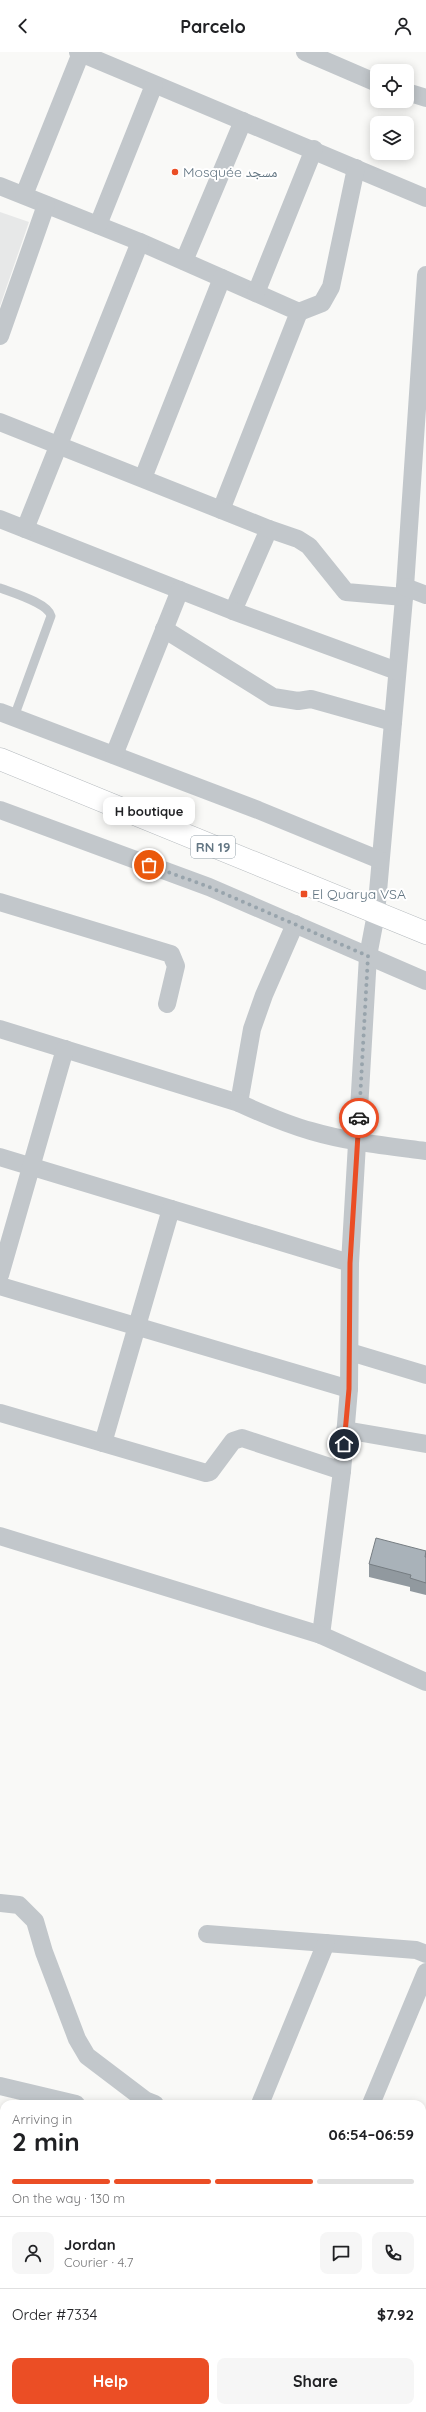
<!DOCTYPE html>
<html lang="en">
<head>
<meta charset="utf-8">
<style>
	body { margin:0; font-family:Quicksand,"Noto Naskh Arabic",sans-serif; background:#f6f6f6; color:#202124; height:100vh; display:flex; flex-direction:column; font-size:15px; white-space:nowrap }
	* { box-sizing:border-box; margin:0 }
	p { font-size:13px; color:#757577 }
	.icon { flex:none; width:22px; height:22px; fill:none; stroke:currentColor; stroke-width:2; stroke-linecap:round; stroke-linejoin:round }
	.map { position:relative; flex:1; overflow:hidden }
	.side { position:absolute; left:0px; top:2048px; width:426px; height:312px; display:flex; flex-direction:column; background:#fff; border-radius:12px 12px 0 0; box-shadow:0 2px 10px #0003 }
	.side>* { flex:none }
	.buttons { position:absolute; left:370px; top:12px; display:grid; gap:8px }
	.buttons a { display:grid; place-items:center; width:44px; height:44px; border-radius:8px; background:#fff; box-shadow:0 2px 10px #0003; font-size:20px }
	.pin { position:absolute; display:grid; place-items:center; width:34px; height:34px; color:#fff; margin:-17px; border:2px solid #fff; border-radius:50%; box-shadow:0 1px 4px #0007 }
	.courier { position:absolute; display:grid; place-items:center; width:40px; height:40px; margin:-20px; border:3px solid #eb4e25; border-radius:50%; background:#fff; color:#222; box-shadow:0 1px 5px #0007 }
	.bubble { position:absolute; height:28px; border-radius:8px; background:#fff; box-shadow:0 2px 10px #0003; font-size:13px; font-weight:800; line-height:28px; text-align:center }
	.overview em { font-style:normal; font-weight:800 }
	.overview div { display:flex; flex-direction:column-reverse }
	.overview { display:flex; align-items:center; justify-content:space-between; height:68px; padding:0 12px }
	h1 { font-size:26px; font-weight:800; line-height:30px }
	.bar { display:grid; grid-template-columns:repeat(4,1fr); gap:6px 4px; align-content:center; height:48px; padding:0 12px }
	.bar i { height:5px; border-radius:3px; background:#e0e0e0 }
	.bar .selected { background:#eb4e25 }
	.bar p { grid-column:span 4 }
	.line { display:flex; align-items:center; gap:10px; padding:0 12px; border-top:1px solid #e0e0e0 }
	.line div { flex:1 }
	.round { display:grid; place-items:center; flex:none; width:42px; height:42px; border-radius:8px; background:#f6f6f6 }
	.action { display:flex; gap:8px; margin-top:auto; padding:8px 12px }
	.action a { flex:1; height:46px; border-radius:8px; background:#eb4e25; color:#fff; font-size:16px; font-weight:800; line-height:46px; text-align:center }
	.action a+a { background:#f6f6f6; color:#202124 }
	header { display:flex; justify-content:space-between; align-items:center; height:52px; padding:0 12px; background:#fff; font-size:18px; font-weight:800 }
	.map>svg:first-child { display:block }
</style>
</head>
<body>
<header><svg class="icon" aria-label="back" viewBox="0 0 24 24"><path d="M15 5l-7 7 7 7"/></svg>Parcelo<svg class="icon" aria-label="person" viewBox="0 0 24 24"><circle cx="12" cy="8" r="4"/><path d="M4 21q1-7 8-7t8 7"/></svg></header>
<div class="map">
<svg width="426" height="2360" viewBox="0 0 426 2360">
	<rect width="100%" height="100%" fill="#f9f9f7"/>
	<polygon fill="#e7e8e8" points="0,160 29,170 0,254"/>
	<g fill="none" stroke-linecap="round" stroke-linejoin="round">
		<g stroke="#b3b8bc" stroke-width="23">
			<polyline id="trunk" points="0,707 426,881"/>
		</g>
		<path stroke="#c2c7cb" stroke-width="9" d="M0,536C13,541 48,551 51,564L14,665"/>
		<g stroke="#c2c7cb" stroke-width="18">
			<polyline points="78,0 426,146"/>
			<polyline points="305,0 377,31"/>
			<polyline points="407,40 426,46"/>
			<polyline points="0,134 140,190 299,260 221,458"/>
			<polyline points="24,143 81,1"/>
			<polyline points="98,173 154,33"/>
			<polyline points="184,209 243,69"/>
			<polyline points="426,223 405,535 376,862 368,904 350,1211 349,1337 342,1419 321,1583 426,1630"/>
			<polyline points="256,241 314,97"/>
			<polyline points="299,260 322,251 331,235 356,116"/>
			<polyline points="0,284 46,153"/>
			<polyline points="0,370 269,477 233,559"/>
			<polyline points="143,426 222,226"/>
			<polyline points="0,467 233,559 397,619"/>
			<polyline points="25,477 140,190"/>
			<polyline points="269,477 298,487 309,494 346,540 404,545"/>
			<polyline points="405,535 426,543"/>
			<polyline points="164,577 273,645 298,649 311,647 393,670"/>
			<polyline points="0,660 258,758 380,808"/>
			<polyline points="114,703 180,538"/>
			<polyline points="0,758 209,835 426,929"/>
			<polyline points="0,850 171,902 176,914 167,952"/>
			<polyline points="0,977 239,1051 252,977 264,943 295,872"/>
			<path d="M239,1051C263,1062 286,1072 311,1079C348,1090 388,1094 426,1099"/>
			<polyline points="0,1105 350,1211"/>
			<polyline points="0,1223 65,997"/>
			<polyline points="0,1234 349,1337"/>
			<polyline points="350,1300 426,1323"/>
			<polyline points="0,1361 206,1421 210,1420 233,1389 242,1386 342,1419"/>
			<polyline points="345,1378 426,1392"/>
			<polyline points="103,1391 171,1157"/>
			<polyline points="0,1484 321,1583"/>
			<polyline points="0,1851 19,1853 35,1869 44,1900 77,1987 87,2004 145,2048 155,2052"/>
			<polyline points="207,1882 416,1898 426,1902"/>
			<polyline points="0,2034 76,2052"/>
			<polyline points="260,2052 326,1891"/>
			<polyline points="371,2052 426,1920"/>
			<polyline points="422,2141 426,2143"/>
			<polyline points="0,2356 13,2360"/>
			<polyline points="290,2356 300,2360"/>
			<polyline points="107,2360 108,2356"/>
			<polyline points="252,2360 253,2356"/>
		</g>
		<use href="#trunk" stroke="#fff" stroke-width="22"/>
	</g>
	<polygon fill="#91999f" points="426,1499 426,1543 410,1539 410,1535 369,1525 369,1512"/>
	<polygon fill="#a9b2b9" stroke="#767d82" points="376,1486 426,1499 425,1505 426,1505 426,1531 410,1526 411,1523 369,1512"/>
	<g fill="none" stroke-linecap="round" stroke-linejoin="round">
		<polyline stroke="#98a4ac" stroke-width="4" stroke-dasharray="0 7.2" points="149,813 209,835 368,904 359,1066"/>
		<polyline stroke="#eb4e25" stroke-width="5" points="344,1392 349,1337 350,1211 359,1066"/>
	</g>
	<g fill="#eb4e25" stroke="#fff" stroke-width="1.5">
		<circle cx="175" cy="120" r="4"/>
		<rect x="300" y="838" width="8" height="8" rx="2"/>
	</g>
	<g text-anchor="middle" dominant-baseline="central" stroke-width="4" stroke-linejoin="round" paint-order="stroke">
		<rect fill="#fff" stroke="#929fa8" stroke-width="1" x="191" y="784" width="44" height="22" rx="3"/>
		<g font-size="13" font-weight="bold" fill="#637683">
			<text x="213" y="795">RN 19</text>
		</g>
		<g font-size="14" fill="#637683" stroke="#fff" text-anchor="start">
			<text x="183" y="120">Mosquée مسجد</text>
			<text x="312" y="842">El Quarya VSA</text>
		</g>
	</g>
</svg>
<div class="buttons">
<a><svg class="icon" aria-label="locate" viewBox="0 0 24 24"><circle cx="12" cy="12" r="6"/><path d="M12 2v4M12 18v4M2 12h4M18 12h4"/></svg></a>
<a><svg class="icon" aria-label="layers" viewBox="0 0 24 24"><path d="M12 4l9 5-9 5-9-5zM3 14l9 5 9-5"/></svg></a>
</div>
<div class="pin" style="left:149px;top:813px;background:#ea580c"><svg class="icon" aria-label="bag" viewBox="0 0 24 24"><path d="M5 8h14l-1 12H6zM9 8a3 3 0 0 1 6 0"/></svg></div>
<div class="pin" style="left:344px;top:1392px;background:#1f2937"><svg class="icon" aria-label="home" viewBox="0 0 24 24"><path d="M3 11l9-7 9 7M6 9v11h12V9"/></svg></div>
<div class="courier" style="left:359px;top:1066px"><svg class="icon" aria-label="car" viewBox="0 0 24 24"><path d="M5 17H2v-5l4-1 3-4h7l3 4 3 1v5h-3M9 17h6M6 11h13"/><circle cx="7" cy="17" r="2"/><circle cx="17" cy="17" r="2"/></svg></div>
<div class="bubble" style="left:103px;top:745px;width:92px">H boutique</div>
<section class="side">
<div class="overview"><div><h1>2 min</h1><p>Arriving in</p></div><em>06:54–06:59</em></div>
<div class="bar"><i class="selected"></i><i class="selected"></i><i class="selected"></i><i></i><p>On the way · 130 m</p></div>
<div class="line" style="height:72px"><a class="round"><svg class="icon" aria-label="person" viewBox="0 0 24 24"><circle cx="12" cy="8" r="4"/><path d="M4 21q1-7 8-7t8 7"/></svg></a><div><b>Jordan</b><p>Courier · 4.7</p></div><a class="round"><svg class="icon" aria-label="chat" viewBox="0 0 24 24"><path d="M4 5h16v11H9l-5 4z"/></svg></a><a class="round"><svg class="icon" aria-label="phone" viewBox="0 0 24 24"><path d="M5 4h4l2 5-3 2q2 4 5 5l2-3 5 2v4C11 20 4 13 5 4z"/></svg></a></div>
<div class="line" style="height:52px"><div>Order #7334</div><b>$7.92</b></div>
<div class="action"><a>Help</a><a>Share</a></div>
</section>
</div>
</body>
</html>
